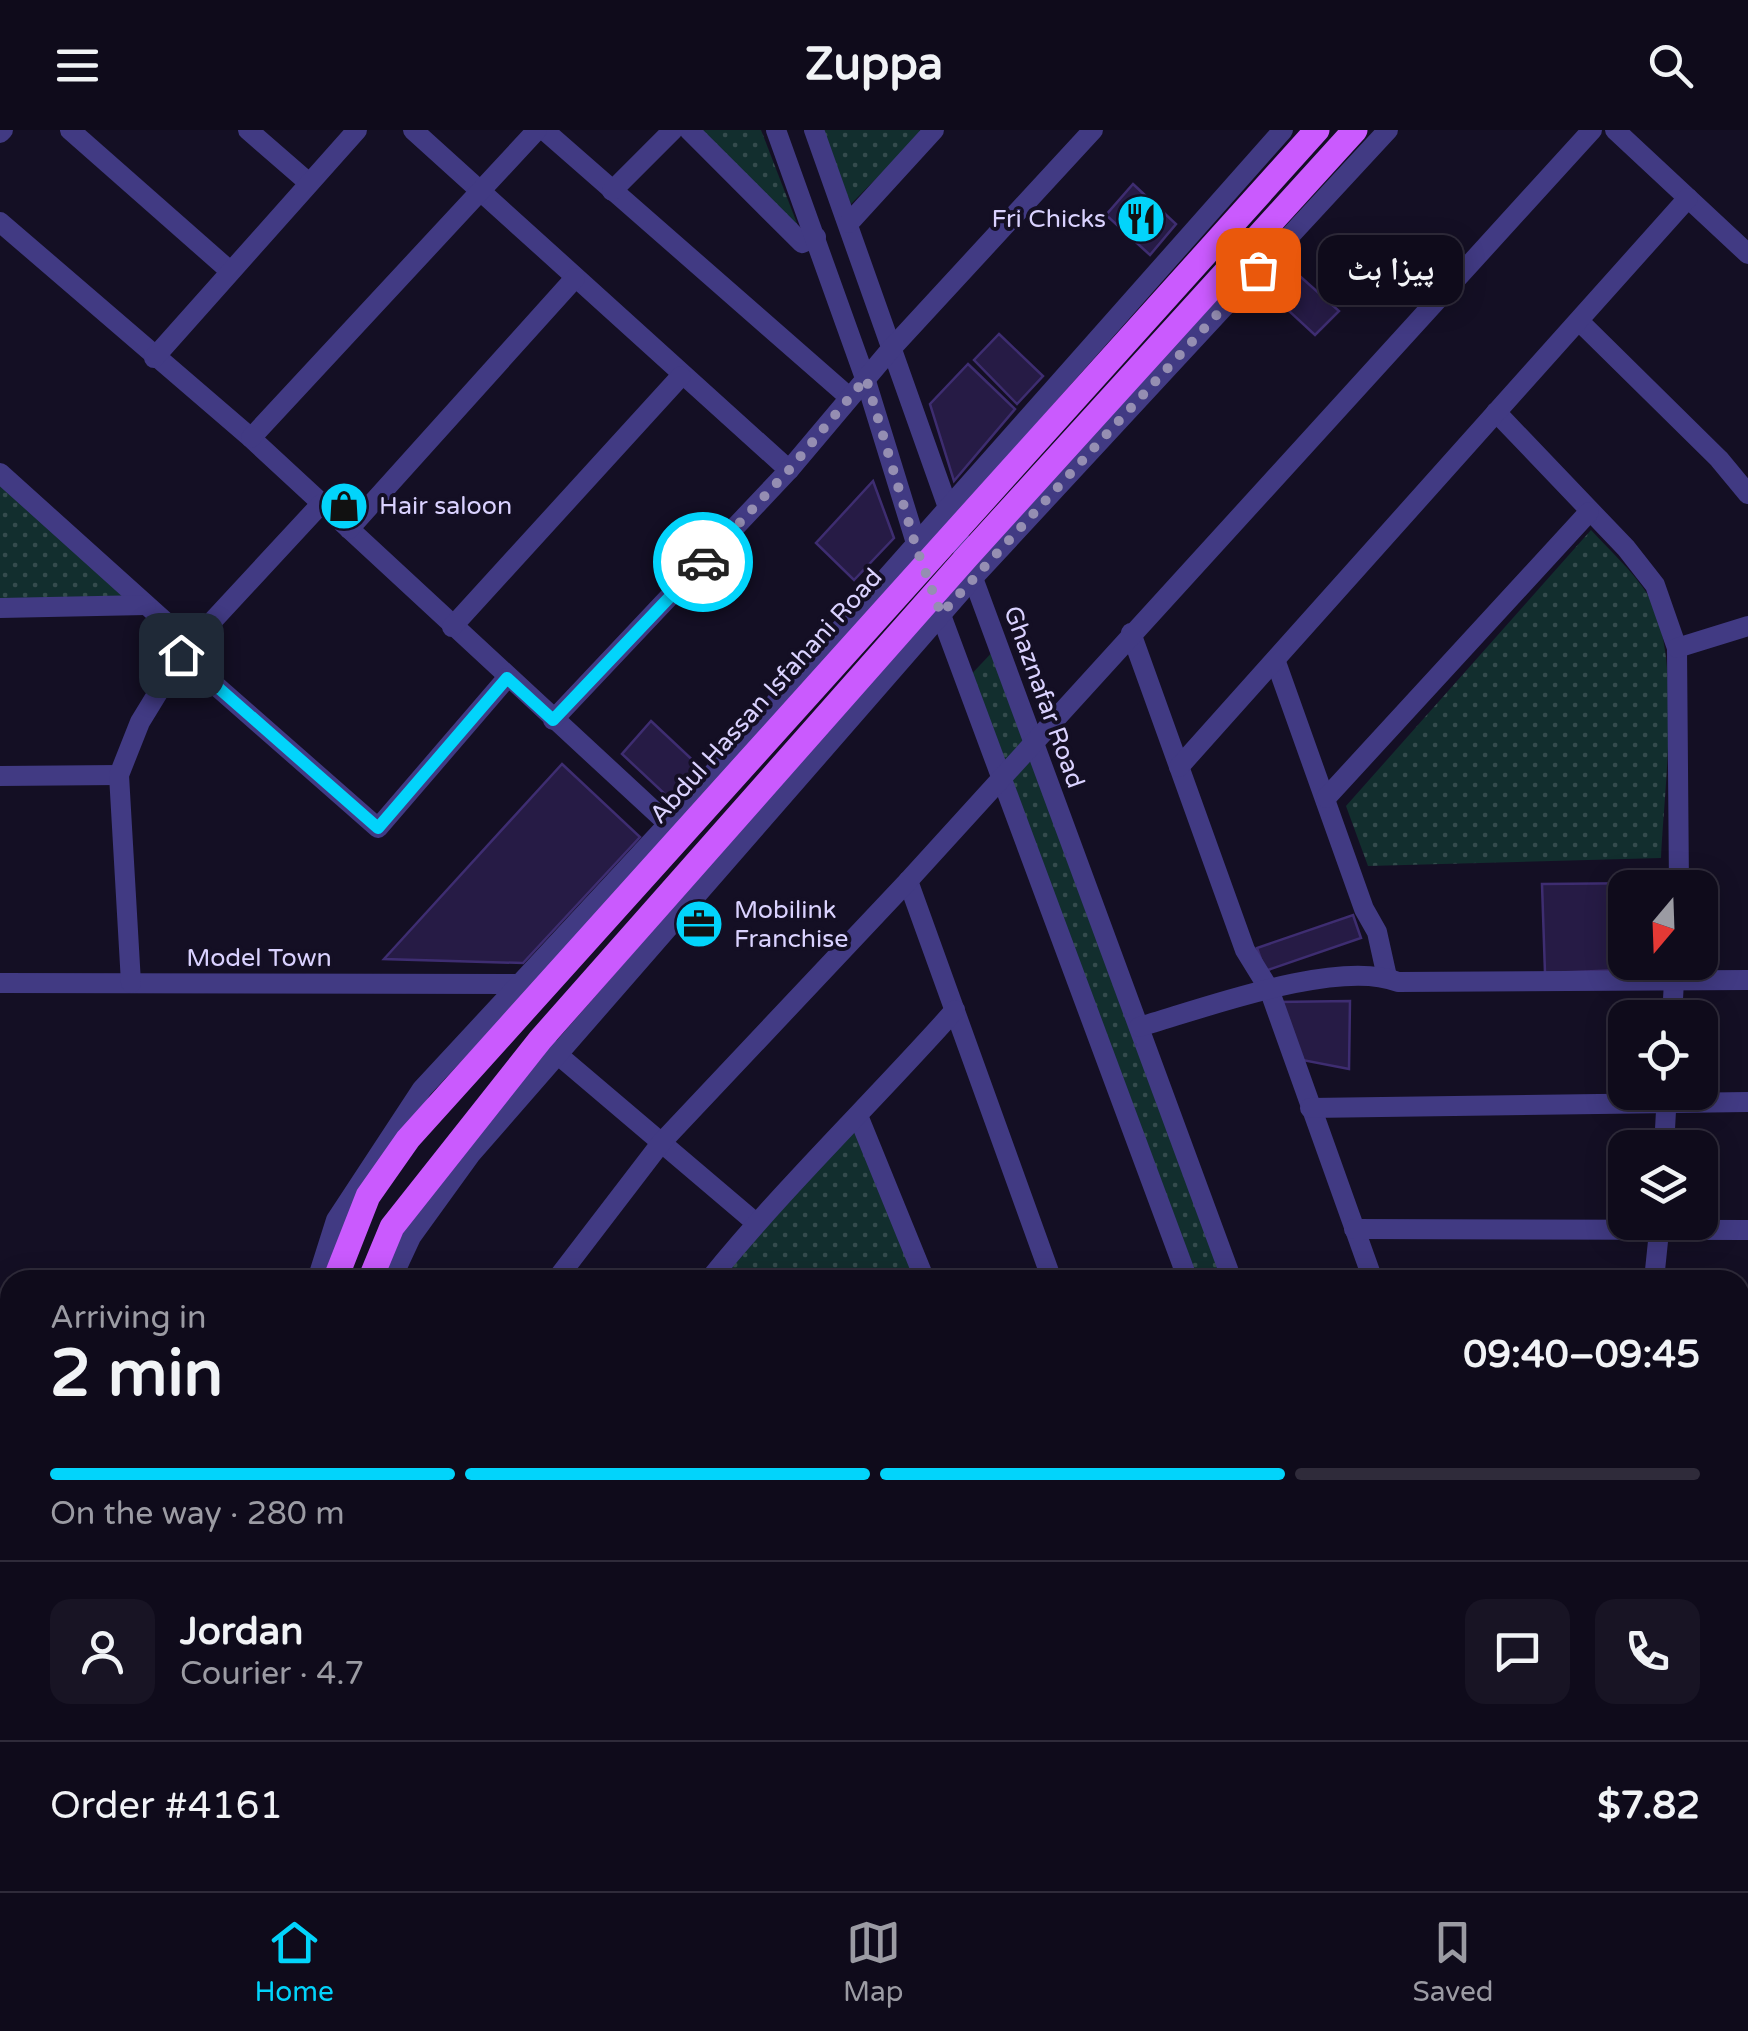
<!DOCTYPE html>
<html lang="en">
<head>
<meta charset="utf-8">
<style>
	body { margin:0; font-family:"Varela Round","Noto Naskh Arabic",sans-serif; background:#181424; color:#f1f3f6; height:100vh; display:flex; flex-direction:column; font-size:38px; white-space:nowrap }
	* { box-sizing:border-box; margin:0 }
	p { font-size:32px; color:#9b9ba3 }
	.icon { flex:none; width:55px; height:55px; fill:none; stroke:currentColor; stroke-width:2; stroke-linecap:round; stroke-linejoin:round }
	.map { position:relative; flex:1; overflow:hidden }
	.drawer { position:absolute; left:0px; top:1140px; width:1750px; height:622px; display:flex; flex-direction:column; background:#0f0b1b; border-radius:30px 30px 0 0; box-shadow:0 5px 25px #0003,0 0 0 2px #2f2b3a }
	.drawer>* { flex:none }
	.needle { width:65px; rotate:199deg }
	.buttons { position:absolute; left:1608px; top:740px; display:grid; gap:20px }
	.buttons a { display:grid; place-items:center; width:110px; height:110px; border-radius:20px; background:#0f0b1b; box-shadow:0 5px 25px #0003,0 0 0 2px #2f2b3a; font-size:50px }
	.pin { position:absolute; display:grid; place-items:center; width:85px; height:85px; color:#fff; margin:-42px; border-radius:20px; box-shadow:0 5px 15px #0006 }
	.courier { position:absolute; display:grid; place-items:center; width:100px; height:100px; margin:-50px; border:8px solid #02d4fb; border-radius:50%; background:#fff; color:#222; box-shadow:0 2px 12px #0007 }
	.bubble { position:absolute; height:70px; border-radius:20px; background:#0f0b1b; box-shadow:0 5px 25px #0003,0 0 0 2px #2f2b3a; font-size:32px; font-weight:700; line-height:70px; text-align:center }
	.overview em { font-style:normal; font-weight:700 }
	.overview div { display:flex; flex-direction:column-reverse }
	.overview { display:flex; align-items:center; justify-content:space-between; height:170px; padding:0 50px }
	h1 { font-size:65px; font-weight:700; line-height:75px }
	.bar { display:grid; grid-template-columns:repeat(4,1fr); gap:15px 10px; align-content:center; height:120px; padding:0 50px }
	.bar i { height:12px; border-radius:8px; background:#2f2b3a }
	.bar .active { background:#02d4fb }
	.bar p { grid-column:span 4 }
	.line { display:flex; align-items:center; gap:25px; padding:0 50px; border-top:2px solid #2f2b3a }
	.line div { flex:1 }
	.round { display:grid; place-items:center; flex:none; width:105px; height:105px; border-radius:20px; background:#181424 }
	header { display:flex; justify-content:space-between; align-items:center; height:130px; padding:0 50px; background:#0f0b1b; font-size:45px; font-weight:700 }
	.dock { display:flex; justify-content:space-around; align-items:center; height:140px; border-top:2px solid #2f2b3a; background:#0f0b1b; font-size:28px; color:#9b9ba3 }
	.dock a { display:grid; justify-items:center; gap:5px }
	.dock .active { color:#02d4fb }
	.map>svg:first-child { display:block }
</style>
</head>
<body>
<header><svg class="icon" aria-label="menu" viewBox="0 0 24 24"><path d="M4 6h16M4 12h16M4 18h16"/></svg>Zuppa<svg class="icon" aria-label="search" viewBox="0 0 24 24"><circle cx="10" cy="10" r="6"/><path d="M15 15l6 6"/></svg></header>
<div class="map">
<svg width="1748" height="1761" viewBox="0 0 1748 1761">
	<defs>
		<pattern id="park-dots" width="8" height="8" patternUnits="userSpaceOnUse" patternTransform="scale(2.5)"><rect width="8" height="8" fill="#122e2e"/><path d="M2 2h.1M6 6h.1" fill="none" stroke="#344b4d" stroke-width="1.8" stroke-linecap="round"/></pattern>
	</defs>
	<rect width="100%" height="100%" fill="#140f24"/>
	<g fill="url(#park-dots)">
		<polygon points="699,0 761,0 803,109"/>
		<polygon points="821,0 919,0 922,2 851,74"/>
		<polygon points="0,343 146,475 0,478"/>
		<path d="M1591,400C1609,420 1634,442 1648,465C1683,525 1664,658 1661,728L1368,736L1346,676Z"/>
		<polygon points="998,516 1232,1150 1191,1150 965,551"/>
		<polygon points="859,988 925,1150 709,1150"/>
		<rect x="0" y="1369" width="10" height="173"/>
	</g>
	<g fill="#261b45" stroke="#3e2d71" stroke-width="2.5">
		<polygon points="1133,54 1176,94 1150,125 1106,85"/>
		<polygon points="1284,132 1339,181 1315,205 1262,156"/>
		<polygon points="999,204 1043,246 1017,274 974,230"/>
		<polygon points="968,234 1015,279 954,351 930,274"/>
		<polygon points="873,351 894,408 854,450 816,413"/>
		<polygon points="651,591 700,637 669,668 622,624"/>
		<polygon points="562,634 640,707 523,833 384,829"/>
		<polygon points="1653,753 1652,758 1625,758 1625,832 1650,832 1650,839 1545,843 1542,754"/>
		<polygon points="1353,785 1361,808 1265,841 1257,818"/>
		<polygon points="1350,871 1349,939 1297,929 1277,872"/>
	</g>
	<g fill="none" stroke-linecap="round" stroke-linejoin="round">
		<g stroke="#413a83" stroke-width="20">
			<polyline points="70,0 230,141"/>
			<polyline points="248,0 309,53"/>
			<polyline points="413,0 789,340"/>
			<polyline points="544,0 849,267"/>
			<polyline points="689,0 802,113 816,107"/>
			<polyline points="776,0 865,248 920,426"/>
			<polyline points="814,0 973,448 1232,1150"/>
			<polyline points="1615,0 1748,124"/>
			<polyline points="0,3 3,0"/>
			<polyline points="612,61 673,0"/>
			<polyline points="0,92 251,308 678,703"/>
			<polyline points="849,93 934,0"/>
			<polyline points="1579,191 1719,329 1748,364"/>
			<polyline points="154,228 357,0"/>
			<polyline points="1496,282 1626,418 1655,455 1677,518 1679,758"/>
			<polyline points="251,308 537,0"/>
			<polyline points="0,343 190,514"/>
			<polyline points="349,399 575,148"/>
			<polyline points="938,477 1188,1150"/>
			<polyline points="0,478 146,475"/>
			<polyline points="452,497 681,246"/>
			<polyline points="1131,503 1245,820 1269,859 1373,1150"/>
			<polyline points="1677,518 1748,496"/>
			<polyline points="181,525 378,698 507,548"/>
			<polyline points="1276,532 1364,779 1377,802 1387,847"/>
			<polyline points="553,590 789,340 891,219 1093,0"/>
			<polyline points="1179,637 1688,68"/>
			<polyline points="0,646 119,645"/>
			<polyline points="1326,668 1589,382"/>
			<polyline points="908,751 1052,1150"/>
			<polyline points="0,853 517,854"/>
			<polyline points="131,853 119,645 140,592 181,525 321,374"/>
			<polyline points="1672,888 1675,832"/>
			<path d="M1139,897C1202,879 1338,828 1398,852L1748,850"/>
			<polyline points="550,918 756,1093"/>
			<polyline points="1310,978 1748,972"/>
			<polyline points="859,988 925,1150"/>
			<polyline points="1664,1018 1667,962"/>
			<polyline points="1354,1099 1748,1100"/>
			<polyline points="317,1150 336,1090 422,959 668,694 1283,0"/>
			<polyline points="391,1150 411,1107 471,1024 973,448 1388,0"/>
			<polyline points="556,1150 661,1013 908,751 1592,0"/>
			<path d="M709,1150C786,1055 874,971 955,880"/>
			<polyline points="1654,1150 1660,1092"/>
			<polyline points="1740,1229 1748,1229"/>
			<polyline points="1740,1365 1748,1365"/>
			<polyline points="1740,1502 1748,1502"/>
			<polyline points="0,1557 10,1557"/>
			<polyline points="0,1590 10,1590"/>
			<polyline points="1740,1629 1748,1629"/>
			<polyline points="87,1752 87,1761"/>
			<polyline points="244,1752 245,1761"/>
			<polyline points="1410,1752 1413,1761"/>
			<polyline points="495,1759 632,1761"/>
			<polyline points="346,1761 346,1752"/>
			<polyline points="907,1761 907,1752"/>
			<polyline points="1042,1761 1042,1752"/>
			<polyline points="1431,1761 1748,1755"/>
		</g>
		<g stroke="#ca5afe" stroke-width="25">
			<polyline points="335,1150 368,1066 408,1009 1317,0"/>
			<polyline points="370,1150 392,1097 540,910 966,428 1355,0"/>
			<polyline points="299,1752 299,1761"/>
			<polyline points="328,1761 328,1752"/>
		</g>
	</g>
	<g fill="none" stroke-linecap="round" stroke-linejoin="round">
		<polyline stroke="#958eb2" stroke-width="10" stroke-dasharray="0 18" points="703,432 789,340 866,248 916,417 941,484 1258,140"/>
		<polyline stroke="#02d4fb" stroke-width="12" points="181,525 378,698 507,548 553,590 703,432"/>
	</g>
	<defs>
		<g id="restaurant-disc" transform="scale(2.5)"><circle r="9.5" fill="#02d4fb" stroke="#140f24"/><path d="M-5-6h1v4h1v-4h1v4h1v-4h1v5L-1.5 .5V6h-2V.5L-5-1ZM5-6V6H3V1.5H1.5Q1.5-4 5-6Z" fill="#111"/></g>
		<g id="shop-disc" transform="scale(2.5)"><circle r="9.5" fill="#02d4fb" stroke="#140f24"/><path d="M-5-2.5h2.3a2.7 3.5 0 0 1 5.4 0H5L5.5 6h-11ZM-1.5-2.5h3a1.5 2.3 0 0 0-3 0Z" fill="#111"/></g>
		<g id="office-disc" transform="scale(2.5)"><circle r="9.5" fill="#02d4fb" stroke="#140f24"/><path d="M-6-3h4V-5.5h4V-3h4V5H-6ZM-1-4.5V-3h2v-1.5ZM-6 0V1H6V0Z" fill="#111"/></g>
	</defs>
	<g fill-rule="evenodd">
		<use href="#restaurant-disc" x="1141" y="89"/>
		<use href="#shop-disc" x="344" y="376"/>
		<use href="#office-disc" x="699" y="794"/>
	</g>
	<g text-anchor="middle" dominant-baseline="central" stroke-width="8" stroke-linejoin="round" paint-order="stroke">
		<g font-size="25" fill="#dad2ff" stroke="#140f24" text-anchor="start">
			<text x="1106" y="89" text-anchor="end">Fri Chicks</text>
			<text x="379" y="376">Hair saloon</text>
			<text x="734" y="780">Mobilink<tspan x="734" dy="29">Franchise</tspan></text>
		</g>
		<g font-size="25" fill="#dad2ff" stroke="#140f24">
			<text transform="translate(766 566) rotate(-48)">Abdul Hassan Isfahani Road</text>
			<text transform="translate(1044 567) rotate(70)">Ghaznafar Road</text>
			<text x="259" y="828">Model Town</text>
		</g>
	</g>
</svg>
<div class="buttons">
<a><svg class="needle" viewBox="-14 -14 28 28"><path d="M0-13l5 13h-10z" fill="#e53935"/><path d="M0 13l5-13h-10z" fill="#9b9ba3"/></svg></a>
<a><svg class="icon" aria-label="locate" viewBox="0 0 24 24"><circle cx="12" cy="12" r="6"/><path d="M12 2v4M12 18v4M2 12h4M18 12h4"/></svg></a>
<a><svg class="icon" aria-label="layers" viewBox="0 0 24 24"><path d="M12 4l9 5-9 5-9-5zM3 14l9 5 9-5"/></svg></a>
</div>
<div class="pin" style="left:1258px;top:140px;background:#ea580c"><svg class="icon" aria-label="bag" viewBox="0 0 24 24"><path d="M5 8h14l-1 12H6zM9 8a3 3 0 0 1 6 0"/></svg></div>
<div class="pin" style="left:181px;top:525px;background:#1f2937"><svg class="icon" aria-label="home" viewBox="0 0 24 24"><path d="M3 11l9-7 9 7M6 9v11h12V9"/></svg></div>
<div class="courier" style="left:703px;top:432px"><svg class="icon" aria-label="car" viewBox="0 0 24 24"><path d="M5 17H2v-5l4-1 3-4h7l3 4 3 1v5h-3M9 17h6M6 11h13"/><circle cx="7" cy="17" r="2"/><circle cx="17" cy="17" r="2"/></svg></div>
<div class="bubble" style="left:1318px;top:105px;width:145px">پیزا ہٹ</div>
<section class="drawer">
<div class="overview"><div><h1>2 min</h1><p>Arriving in</p></div><em>09:40–09:45</em></div>
<div class="bar"><i class="active"></i><i class="active"></i><i class="active"></i><i></i><p>On the way · 280 m</p></div>
<div class="line" style="height:180px"><a class="round"><svg class="icon" aria-label="person" viewBox="0 0 24 24"><circle cx="12" cy="8" r="4"/><path d="M4 21q1-7 8-7t8 7"/></svg></a><div><b>Jordan</b><p>Courier · 4.7</p></div><a class="round"><svg class="icon" aria-label="chat" viewBox="0 0 24 24"><path d="M4 5h16v11H9l-5 4z"/></svg></a><a class="round"><svg class="icon" aria-label="phone" viewBox="0 0 24 24"><path d="M5 4h4l2 5-3 2q2 4 5 5l2-3 5 2v4C11 20 4 13 5 4z"/></svg></a></div>
<div class="line" style="height:130px"><div>Order #4161</div><b>$7.82</b></div>
</section>
</div>
<nav class="dock">
<a class="active"><svg class="icon" aria-label="home" viewBox="0 0 24 24"><path d="M3 11l9-7 9 7M6 9v11h12V9"/></svg>Home</a>
<a><svg class="icon" aria-label="map" viewBox="0 0 24 24"><path d="M3 6l6-2 6 2 6-2v14l-6 2-6-2-6 2zM9 4v14M15 6v14"/></svg>Map</a>
<a><svg class="icon" aria-label="saved" viewBox="0 0 24 24"><path d="M7 4h10v16l-5-4-5 4z"/></svg>Saved</a>
</nav>
</body>
</html>
